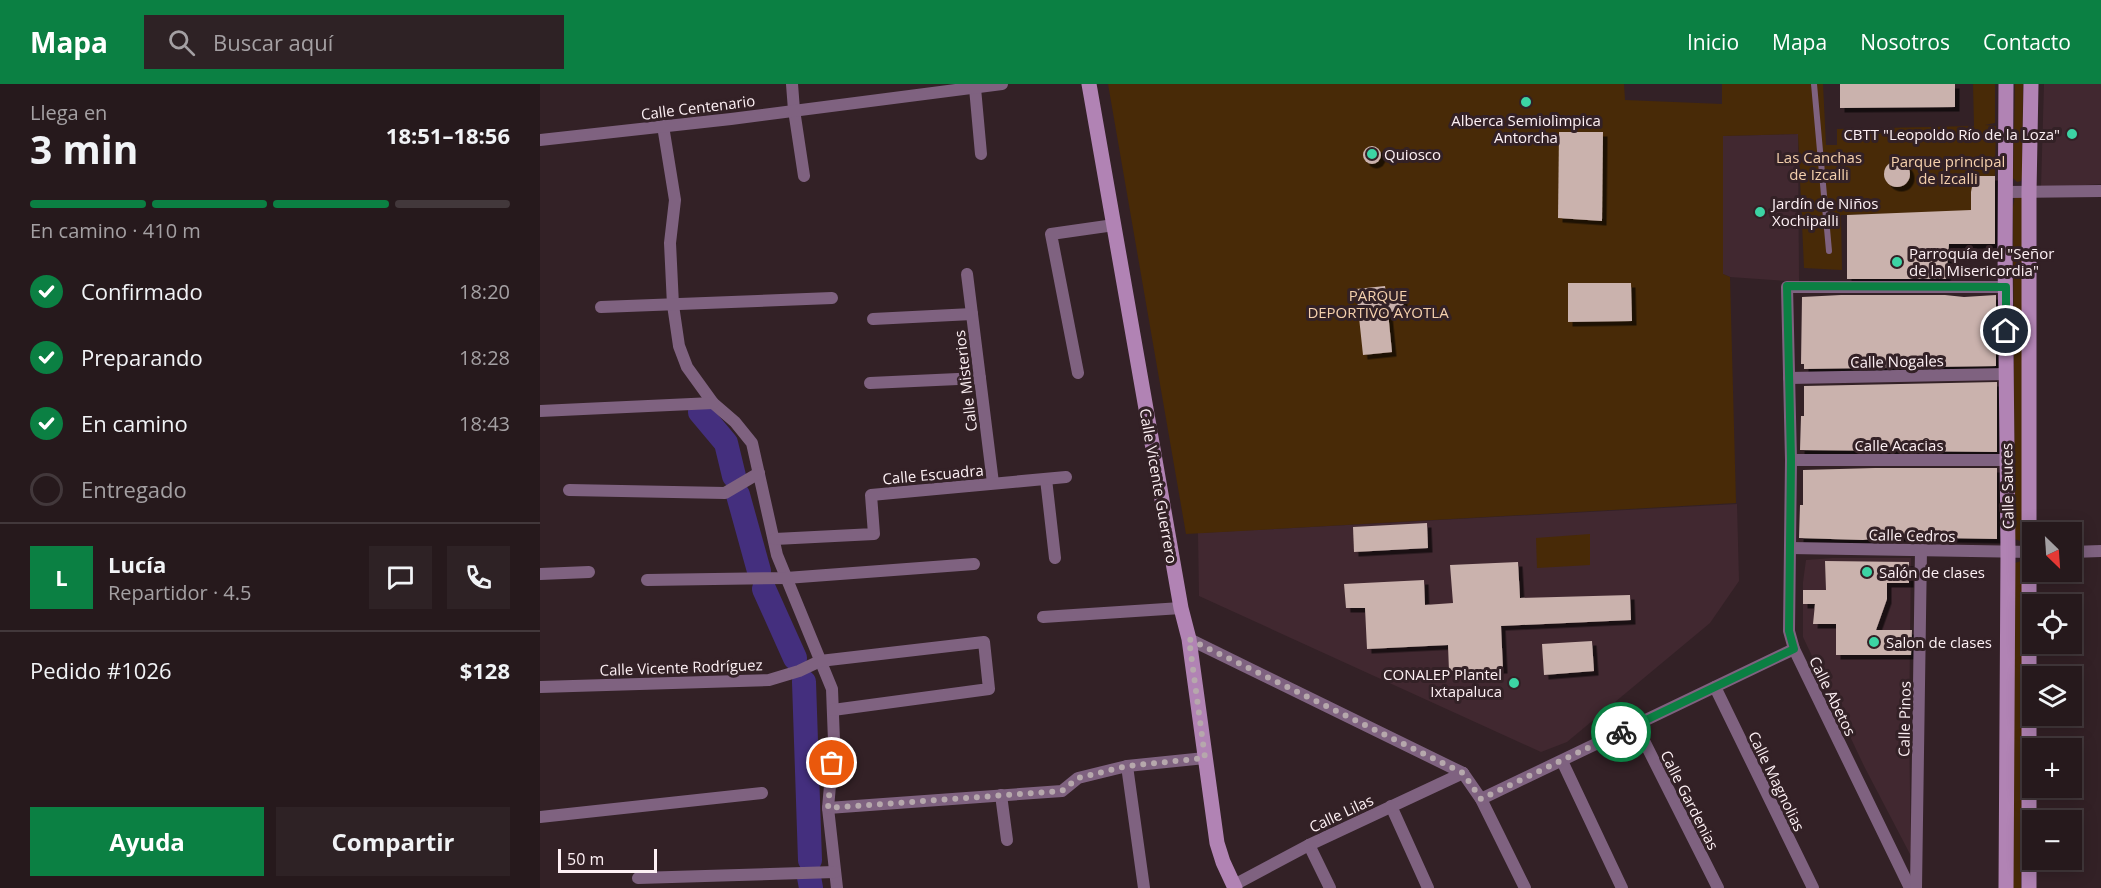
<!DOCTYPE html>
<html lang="es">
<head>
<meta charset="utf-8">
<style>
	body { margin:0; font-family:"Open Sans",sans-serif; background:#2e2225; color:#f1f3f6; height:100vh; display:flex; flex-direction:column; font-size:22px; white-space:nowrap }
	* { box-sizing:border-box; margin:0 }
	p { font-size:20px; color:#a4a0a3 }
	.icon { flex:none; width:33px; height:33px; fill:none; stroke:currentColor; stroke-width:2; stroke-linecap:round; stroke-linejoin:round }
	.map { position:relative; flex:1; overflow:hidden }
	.panel { display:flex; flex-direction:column; background:#26191c; width:540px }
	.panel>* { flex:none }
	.needle { width:39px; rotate:155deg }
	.tools { position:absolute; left:1482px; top:438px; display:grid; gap:12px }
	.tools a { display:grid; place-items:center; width:60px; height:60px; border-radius:0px; background:#26191c; box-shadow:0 3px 15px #0003,0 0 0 2px #42383b; font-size:30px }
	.scale { position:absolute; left:18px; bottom:15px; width:99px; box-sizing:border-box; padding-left:6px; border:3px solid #fdf0f4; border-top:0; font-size:16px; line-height:21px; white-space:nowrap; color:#fdf0f4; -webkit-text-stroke:4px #332126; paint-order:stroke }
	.pin { position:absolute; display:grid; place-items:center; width:51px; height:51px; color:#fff; margin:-26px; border:3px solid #fff; border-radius:50%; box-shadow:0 2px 6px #0007 }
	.courier { position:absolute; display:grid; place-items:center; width:60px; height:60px; margin:-30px; border:4px solid #0b8043; border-radius:50%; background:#fff; color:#222; box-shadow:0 2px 8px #0007 }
	.summary em { font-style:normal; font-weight:700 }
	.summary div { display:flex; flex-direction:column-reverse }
	.summary { display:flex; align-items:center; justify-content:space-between; height:102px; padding:0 30px }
	h1 { font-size:39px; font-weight:700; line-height:45px }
	.bar { display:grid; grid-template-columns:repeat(4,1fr); gap:9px 6px; align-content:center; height:72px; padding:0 30px }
	.bar i { height:8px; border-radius:4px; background:#42383b }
	.bar .selected { background:#0b8043 }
	.bar p { grid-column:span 4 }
	.line { display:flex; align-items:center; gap:15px; padding:0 30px; border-top:2px solid #42383b }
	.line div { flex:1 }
	.round { display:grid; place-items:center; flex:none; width:63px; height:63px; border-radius:0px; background:#2e2225 }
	ol { padding:0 30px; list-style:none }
	li { display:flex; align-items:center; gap:18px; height:66px }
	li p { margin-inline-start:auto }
	li .icon { padding:6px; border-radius:50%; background:#0b8043; color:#fff; stroke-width:4 }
	li:last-child { color:#a4a0a3 }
	li i { width:33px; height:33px; border:3px solid #42383b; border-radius:50% }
	.cta { display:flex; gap:12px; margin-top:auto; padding:12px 30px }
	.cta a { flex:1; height:69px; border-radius:0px; background:#0b8043; color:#fff; font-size:24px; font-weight:700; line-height:69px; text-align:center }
	.cta a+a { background:#2e2225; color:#f1f3f6 }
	header { display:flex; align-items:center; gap:36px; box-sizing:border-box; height:84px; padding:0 30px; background:#0b8043; color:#fff }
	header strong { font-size:28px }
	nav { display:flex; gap:33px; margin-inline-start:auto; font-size:21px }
	.search { width:420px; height:54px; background:#2e2225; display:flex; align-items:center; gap:15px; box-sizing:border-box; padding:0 21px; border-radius:0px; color:#a4a0a3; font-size:22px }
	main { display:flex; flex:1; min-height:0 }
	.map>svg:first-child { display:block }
</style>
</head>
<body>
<header>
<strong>Mapa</strong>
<div class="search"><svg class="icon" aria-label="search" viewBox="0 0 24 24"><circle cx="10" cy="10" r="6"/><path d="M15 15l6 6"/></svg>Buscar aquí</div>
<nav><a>Inicio</a><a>Mapa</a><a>Nosotros</a><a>Contacto</a></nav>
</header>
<main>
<section class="panel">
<div class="summary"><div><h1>3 min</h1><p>Llega en</p></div><em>18:51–18:56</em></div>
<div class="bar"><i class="selected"></i><i class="selected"></i><i class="selected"></i><i></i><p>En camino · 410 m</p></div>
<ol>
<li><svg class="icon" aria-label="check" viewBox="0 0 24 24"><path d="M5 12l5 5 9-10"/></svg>Confirmado<p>18:20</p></li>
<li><svg class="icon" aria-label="check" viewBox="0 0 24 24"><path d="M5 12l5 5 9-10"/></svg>Preparando<p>18:28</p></li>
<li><svg class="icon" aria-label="check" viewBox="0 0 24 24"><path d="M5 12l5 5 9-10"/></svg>En camino<p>18:43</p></li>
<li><i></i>Entregado</li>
</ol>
<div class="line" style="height:108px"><b class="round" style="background:#0b8043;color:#fff">L</b><div><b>Lucía</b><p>Repartidor · 4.5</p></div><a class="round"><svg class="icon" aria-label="chat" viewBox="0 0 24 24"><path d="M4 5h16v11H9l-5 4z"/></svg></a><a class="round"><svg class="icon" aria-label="phone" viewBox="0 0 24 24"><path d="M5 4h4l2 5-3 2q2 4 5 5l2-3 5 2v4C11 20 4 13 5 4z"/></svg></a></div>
<div class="line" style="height:78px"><div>Pedido #1026</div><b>$128</b></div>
<div class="cta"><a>Ayuda</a><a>Compartir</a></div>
</section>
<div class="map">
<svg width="1561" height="804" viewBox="0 0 1561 804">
	<defs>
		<filter id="shadow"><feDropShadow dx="4.5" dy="4.5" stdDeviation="0" flood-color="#0009"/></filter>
	</defs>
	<rect width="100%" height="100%" fill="#332126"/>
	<g fill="#412830">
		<polygon points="1504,0 1561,0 1561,100 1501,104"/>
		<polygon points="1258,50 1259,198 1190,193 1183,190 1183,52"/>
		<polygon points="1197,420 1199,497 1170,539 1027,658 1001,668 659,512 658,449"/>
		<polygon points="1292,474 1371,474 1369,642 1371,772 1324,682 1263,553 1263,498 1266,476"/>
	</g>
	<g fill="#482a07">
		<polygon points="568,0 1084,0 1085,16 1182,20 1182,0 1283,0 1286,61 1297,61 1297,45 1434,42 1433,0 1455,0 1455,39 1445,41 1456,42 1454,129 1301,131 1302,186 1264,184 1258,50 1183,52 1183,190 1190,193 1196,419 646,450"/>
		<polygon points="1475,0 1483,0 1482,93 1481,97 1477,98 1473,94"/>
		<polygon points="1481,111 1483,116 1483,456 1480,457 1475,455 1473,123 1475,112"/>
		<polygon points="1050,450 1050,481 997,484 996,454"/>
		<polygon points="1481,477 1484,482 1481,804 1472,804 1475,479"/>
	</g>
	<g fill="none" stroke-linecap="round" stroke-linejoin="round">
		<g stroke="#442f7e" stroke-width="24">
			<polyline points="160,328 186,359 194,392"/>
			<polyline points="198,411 219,487"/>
			<polyline points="224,505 255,574"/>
			<polyline points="264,598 270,776"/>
			<polyline points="269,793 271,804"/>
		</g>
	</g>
	<g fill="#cab2ad" filter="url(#shadow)">
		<polygon points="1300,0 1415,0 1415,23 1300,24"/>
		<polygon points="1019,48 1063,48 1062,137 1018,134"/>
		<circle cx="832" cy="71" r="9"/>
		<circle cx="1357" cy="90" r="13"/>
		<polygon points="1434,92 1455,92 1455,160 1409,160 1406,195 1307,195 1307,131 1431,126 1431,108"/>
		<polygon points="1028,199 1091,199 1092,237 1028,238"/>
		<polygon points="845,202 846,209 862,208 864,227 848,228 852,268 823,271 816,205"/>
		<polygon points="1301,211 1405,211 1424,213 1456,211 1456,282 1264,285 1264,280 1261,280 1262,213"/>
		<polygon points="1457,298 1457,368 1260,366 1261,332 1264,332 1264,302"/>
		<polygon points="1335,384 1457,384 1457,455 1349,453 1323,456 1259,454 1260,421 1263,421 1263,386"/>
		<polygon points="887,439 888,464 814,468 813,443"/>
		<polygon points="1285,477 1369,478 1369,499 1347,499 1347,515 1336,546 1372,546 1371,571 1296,571 1296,540 1273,540 1275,520 1263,520 1263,506 1286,506"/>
		<polygon points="978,478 980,514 1090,511 1091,536 961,542 963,585 909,587 908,561 827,565 825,524 806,524 804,500 884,496 885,521 913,519 910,481"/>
		<polygon points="1052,557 1054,587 1004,591 1002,560"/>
	</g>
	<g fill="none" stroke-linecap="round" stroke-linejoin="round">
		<polyline stroke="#7f6280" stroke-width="6" points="1274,0 1289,167"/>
		<g stroke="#7f6280" stroke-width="12">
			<polyline points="252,0 254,26 264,92"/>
			<polyline points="435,4 441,70"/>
			<polyline points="123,42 135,116 130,159 133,221 139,262 147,283 173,319 195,338 212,359 237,471 292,605 294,657 288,724 297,804"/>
			<polyline points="0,56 191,35 462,0"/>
			<polyline points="1465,108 1561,107"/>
			<polyline points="427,190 453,399"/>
			<polyline points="61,223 292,214"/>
			<polyline points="333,235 432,230"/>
			<polyline points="538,289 511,150 574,141"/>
			<polyline points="1249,294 1467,290"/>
			<polyline points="330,299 440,294"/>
			<polyline points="0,327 173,319"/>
			<polyline points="1251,376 1466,376"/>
			<polyline points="506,395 515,474"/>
			<polyline points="29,406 185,409 219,389"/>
			<polyline points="235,455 334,450 331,411 526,393"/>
			<polyline points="1250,464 1492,468"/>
			<polyline points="1532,468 1561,467"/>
			<polyline points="0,490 49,488"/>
			<polyline points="107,496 246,494 434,480"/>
			<polyline points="503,533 641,524"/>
			<polyline points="649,555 923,689"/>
			<polyline points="0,603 229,596 259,587 280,577 444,558 449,605 293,626"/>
			<polyline points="1175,603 1273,804"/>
			<polyline points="1096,641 1178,804"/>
			<polyline points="1022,677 1082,804"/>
			<polyline points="587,682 604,804"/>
			<polyline points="923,689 941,715 985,804"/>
			<polyline points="461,711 467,756"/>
			<polyline points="941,715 1254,565"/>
			<polyline points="851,722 888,804"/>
			<polyline points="288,724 522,707 538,694 587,682 665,674"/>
			<polyline points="0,733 222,709"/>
			<polyline points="769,761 790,804"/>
			<polyline points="98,794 295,788"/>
			<polyline points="694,801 769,761 923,689"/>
			<polyline points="1370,804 1254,565 1249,547 1251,376 1247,203 1466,203"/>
			<polyline points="1376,804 1381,466"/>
		</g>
		<g stroke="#b183b4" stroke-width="15">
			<polyline points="549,0 641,524 649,555 677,759 683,778 695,804"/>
			<polyline points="1466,804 1468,468 1465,167 1466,0"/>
			<polyline points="1489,804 1489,108 1491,0"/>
		</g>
	</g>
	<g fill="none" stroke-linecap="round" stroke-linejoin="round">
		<polyline stroke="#b6a8ac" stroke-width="6" stroke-dasharray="0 10.8" points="292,679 288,724 522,707 538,694 587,682 665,674 649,555 923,689 941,715 1081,648"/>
		<polyline stroke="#0b8043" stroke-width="8" points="1081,648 1254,565 1249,547 1251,376 1247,202 1466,203 1466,247"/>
	</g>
	<g fill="#3cd4a4" stroke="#332126" stroke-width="2">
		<circle cx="986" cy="18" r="6"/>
		<circle cx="1532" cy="50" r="6"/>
		<circle cx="832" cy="70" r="6"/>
		<circle cx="1220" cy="128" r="6"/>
		<circle cx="1357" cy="178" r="6"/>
		<circle cx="1327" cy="488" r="6"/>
		<circle cx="1334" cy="558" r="6"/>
		<circle cx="974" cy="599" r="6"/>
	</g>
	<g text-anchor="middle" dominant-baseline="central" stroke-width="6" stroke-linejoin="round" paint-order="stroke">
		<g font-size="15" fill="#fdf0f4" stroke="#332126">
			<text transform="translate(158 23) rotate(-7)">Calle Centenario</text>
			<text transform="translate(1357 277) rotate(-1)">Calle Nogales</text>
			<text transform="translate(425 297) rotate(-97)">Calle Misterios</text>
			<text x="1359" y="361">Calle Acacias</text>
			<text transform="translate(393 390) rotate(-5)">Calle Escuadra</text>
			<text transform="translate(619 402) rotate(80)">Calle Vicente Guerrero</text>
			<text transform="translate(1467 402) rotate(-91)">Calle Sauces</text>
			<text transform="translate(1372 451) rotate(1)">Calle Cedros</text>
			<text transform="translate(141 583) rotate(-2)">Calle Vicente Rodríguez</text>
			<text transform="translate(1293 612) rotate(64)">Calle Abetos</text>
			<text transform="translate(1364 635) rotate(-89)">Calle Pinos</text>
			<text transform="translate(1237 697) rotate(64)">Calle Magnolias</text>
			<text transform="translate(1150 716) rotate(63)">Calle Gardenias</text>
			<text transform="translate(801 729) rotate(-25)">Calle Lilas</text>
		</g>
		<g font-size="15" fill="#fdf0f4" stroke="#332126" text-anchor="start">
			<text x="986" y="36" text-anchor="middle">Alberca Semiolìmpica<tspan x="986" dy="17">Antorcha</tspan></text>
			<text x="1520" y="50" text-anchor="end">CBTT "Leopoldo Río de la Loza"</text>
			<text x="844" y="70">Quiosco</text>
			<text x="1232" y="119">Jardín de Niños<tspan x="1232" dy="17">Xochipalli</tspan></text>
			<text x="1369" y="169">Parroquía del "Señor<tspan x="1369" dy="17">de la Misericordia"</tspan></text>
			<text x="1339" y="488">Salón de clases</text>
			<text x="1346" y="558">Salon de clases</text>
			<text x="962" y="590" text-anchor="end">CONALEP Plantel<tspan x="962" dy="17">Ixtapaluca</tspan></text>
		</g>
		<g font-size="15" fill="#f5d0ad" stroke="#332126">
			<text x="1279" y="73">Las Canchas<tspan x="1279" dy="17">de Izcalli</tspan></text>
			<text x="1408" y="77">Parque principal<tspan x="1408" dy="17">de Izcalli</tspan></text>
			<text x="838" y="211">PARQUE<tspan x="838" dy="17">DEPORTIVO AYOTLA</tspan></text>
		</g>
	</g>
</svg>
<div class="tools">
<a><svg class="needle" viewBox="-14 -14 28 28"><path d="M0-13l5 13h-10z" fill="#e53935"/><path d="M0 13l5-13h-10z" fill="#a4a0a3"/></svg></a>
<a><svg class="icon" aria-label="locate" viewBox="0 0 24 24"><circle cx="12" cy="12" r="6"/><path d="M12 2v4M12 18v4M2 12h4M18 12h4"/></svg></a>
<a><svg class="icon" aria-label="layers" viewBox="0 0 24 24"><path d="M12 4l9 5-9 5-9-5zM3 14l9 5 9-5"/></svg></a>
<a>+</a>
<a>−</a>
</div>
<div class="scale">50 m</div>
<div class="pin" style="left:292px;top:679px;background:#ea580c"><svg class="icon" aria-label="bag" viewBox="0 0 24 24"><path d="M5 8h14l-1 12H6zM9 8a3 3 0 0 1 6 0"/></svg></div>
<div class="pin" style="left:1466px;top:247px;background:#1f2937"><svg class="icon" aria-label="home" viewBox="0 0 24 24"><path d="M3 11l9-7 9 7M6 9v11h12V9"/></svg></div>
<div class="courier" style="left:1081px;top:648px"><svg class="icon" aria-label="bike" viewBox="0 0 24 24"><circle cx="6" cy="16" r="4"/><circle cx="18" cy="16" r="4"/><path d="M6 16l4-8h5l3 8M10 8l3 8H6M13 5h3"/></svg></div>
</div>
</main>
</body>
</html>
